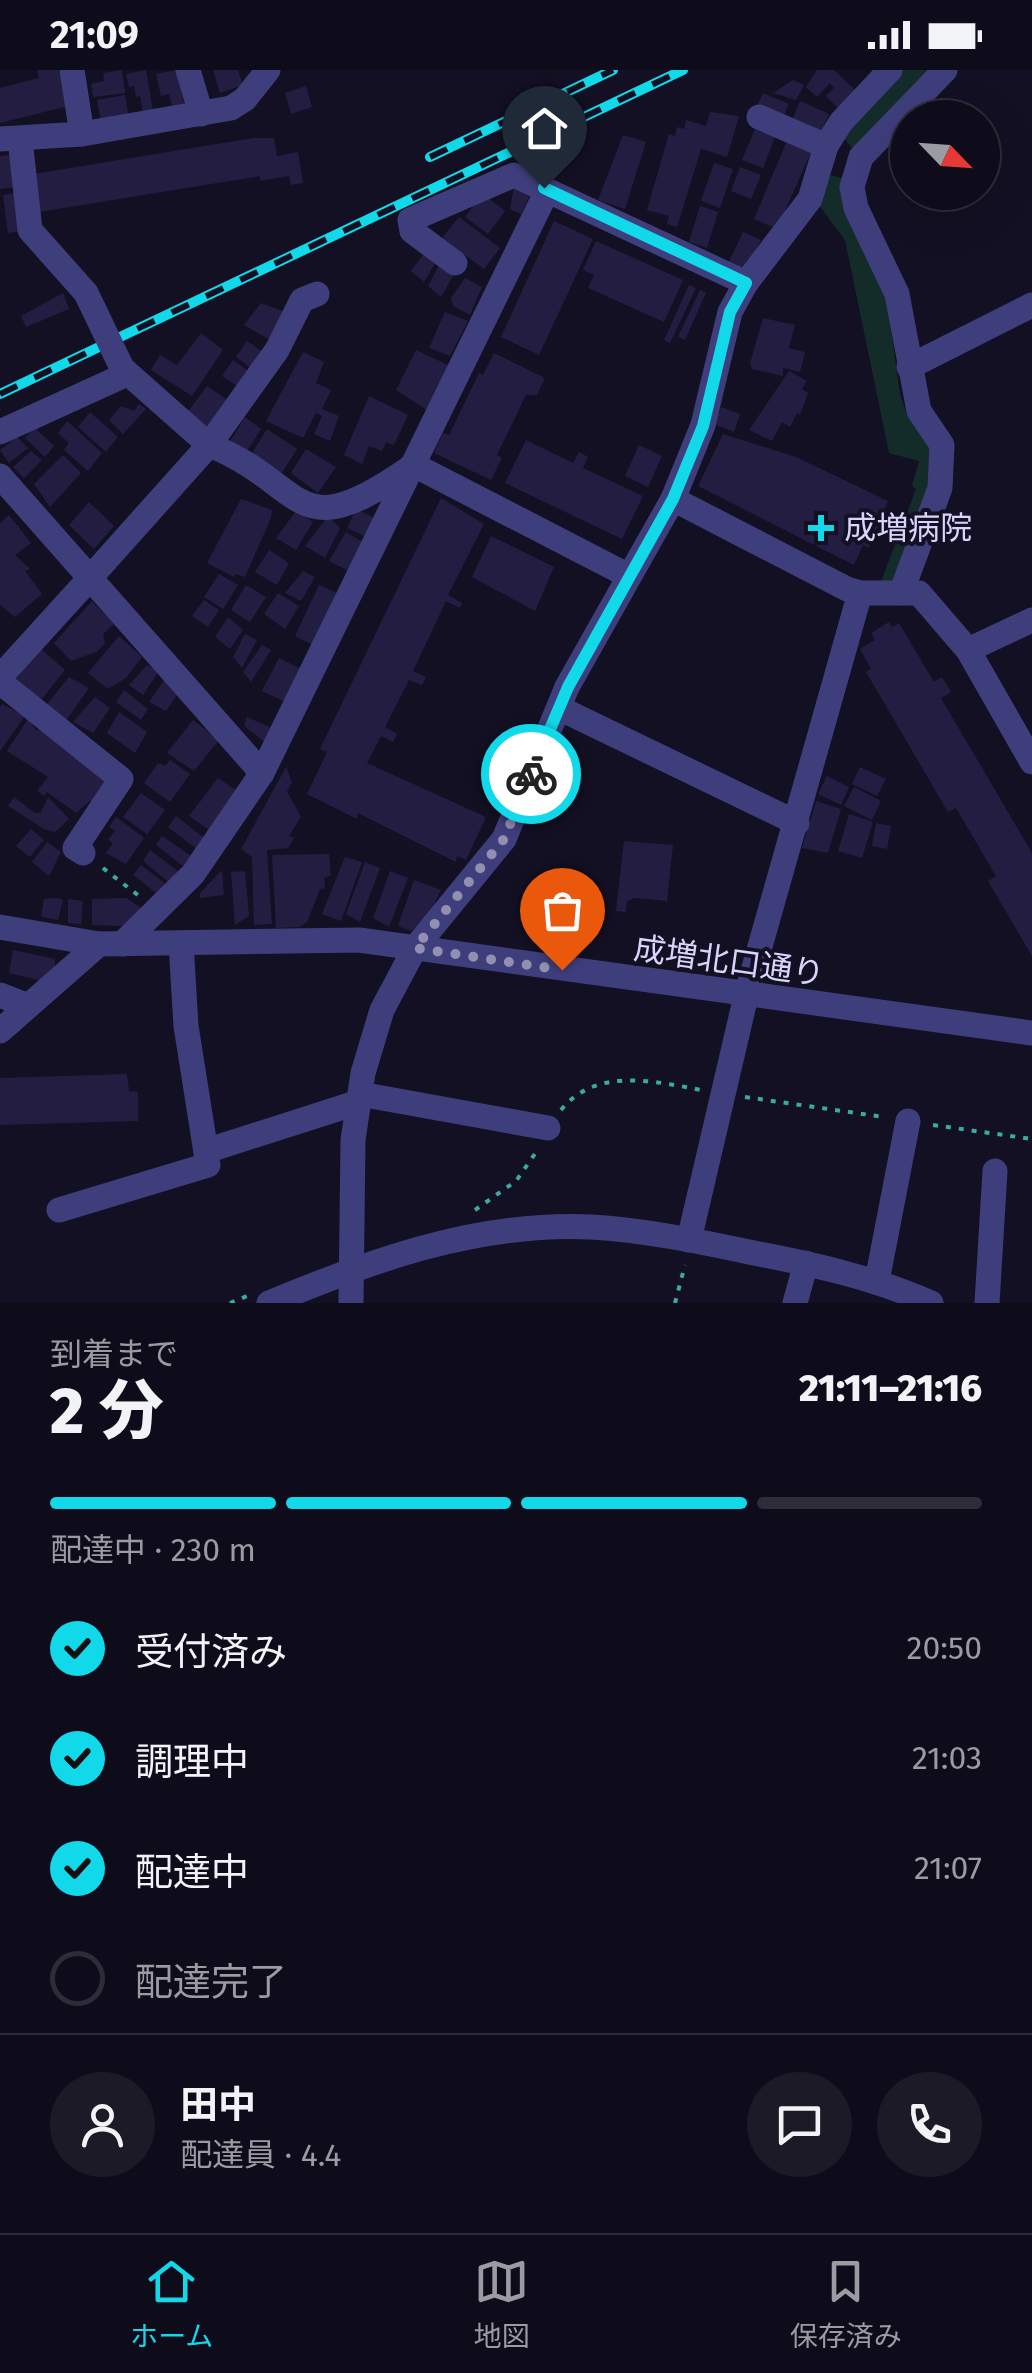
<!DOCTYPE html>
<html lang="ja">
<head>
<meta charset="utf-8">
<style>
	body { margin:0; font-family:"Fira Sans","Noto Sans JP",sans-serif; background:#1c1a27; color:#f1f3f6; height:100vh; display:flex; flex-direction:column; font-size:38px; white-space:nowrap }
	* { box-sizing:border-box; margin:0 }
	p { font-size:32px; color:#9b9ba2 }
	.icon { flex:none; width:55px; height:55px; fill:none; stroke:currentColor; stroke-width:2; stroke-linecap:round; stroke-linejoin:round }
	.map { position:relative; height:1233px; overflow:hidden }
	.side { display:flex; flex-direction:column; background:#0e0c1a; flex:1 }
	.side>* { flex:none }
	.needle { width:65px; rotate:115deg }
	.controls { position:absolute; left:890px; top:30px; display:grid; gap:20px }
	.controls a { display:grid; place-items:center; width:110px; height:110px; border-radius:50%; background:#0e0c1a; box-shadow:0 10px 40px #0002,0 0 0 2px #2e2c39; font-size:50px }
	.pin { position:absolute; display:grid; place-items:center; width:85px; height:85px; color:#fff; margin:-102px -42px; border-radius:50% 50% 50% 0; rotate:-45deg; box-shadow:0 0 10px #0007 }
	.pin .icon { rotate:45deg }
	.courier { position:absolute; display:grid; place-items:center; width:100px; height:100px; margin:-50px; border:8px solid #12d9ea; border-radius:50%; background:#fff; color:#222; box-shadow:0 2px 12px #0007 }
	.head em { font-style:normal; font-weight:800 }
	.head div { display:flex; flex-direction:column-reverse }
	.head { display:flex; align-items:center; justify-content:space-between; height:170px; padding:0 50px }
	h1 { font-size:65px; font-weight:800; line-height:75px }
	.bar { display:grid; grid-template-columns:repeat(4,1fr); gap:15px 10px; align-content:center; height:120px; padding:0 50px }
	.bar i { height:12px; border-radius:8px; background:#2e2c39 }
	.bar .current { background:#12d9ea }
	.bar p { grid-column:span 4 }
	.line { display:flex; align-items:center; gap:25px; padding:0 50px; border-top:2px solid #2e2c39 }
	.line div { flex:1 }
	.round { display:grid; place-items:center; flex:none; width:105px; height:105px; border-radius:52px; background:#1c1a27 }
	ol { padding:0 50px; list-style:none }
	li { display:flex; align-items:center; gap:30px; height:110px }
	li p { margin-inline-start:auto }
	li .icon { padding:10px; border-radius:50%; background:#12d9ea; color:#111; stroke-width:4 }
	li:last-child { color:#9b9ba2 }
	li i { width:55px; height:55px; border:5px solid #2e2c39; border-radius:50% }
	.status { display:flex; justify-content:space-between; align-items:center; height:70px; padding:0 50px; background:#0e0c1a; direction:ltr }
	.status svg { height:28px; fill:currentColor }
	.menu { display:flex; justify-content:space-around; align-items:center; height:140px; border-top:2px solid #2e2c39; background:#0e0c1a; font-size:28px; color:#9b9ba2 }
	.menu a { display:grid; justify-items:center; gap:5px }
	.menu .current { color:#12d9ea }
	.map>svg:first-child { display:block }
</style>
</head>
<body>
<div class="status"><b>21:09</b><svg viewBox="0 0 49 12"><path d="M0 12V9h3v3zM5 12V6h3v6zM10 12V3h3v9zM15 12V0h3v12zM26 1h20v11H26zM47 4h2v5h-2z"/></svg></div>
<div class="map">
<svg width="1032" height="1233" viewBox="0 0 1032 1233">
	<rect width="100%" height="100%" fill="#121022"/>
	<g fill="#132c2a">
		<polygon points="899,0 935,0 855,82 841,64"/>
		<polygon points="827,104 848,110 884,211 900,324 907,345 929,374 937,399 898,512 880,514 916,419 912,416 919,391 889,383 845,170 818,134"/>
	</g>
	<g fill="#241d42">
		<polygon points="37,0 59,0 68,36 0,53 0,18 39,8"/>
		<polygon points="122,0 125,23 93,27 91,14 104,11 103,3"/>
		<polygon points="146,0 153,41 143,43 140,26 136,27 134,16 129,17 126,4"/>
		<polygon points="176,0 185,38 173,41 169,24 161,26 156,4"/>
		<polygon points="213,0 238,0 243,15 220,23"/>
		<polygon points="817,0 834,0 856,21 839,39 826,26 834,18 830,13 817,27 806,17"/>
		<polygon points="793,10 804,15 796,30 773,23"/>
		<polygon points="306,16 312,37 291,44 285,23"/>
		<polygon points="763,23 789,34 783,48 757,36"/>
		<polygon points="125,25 128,43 101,52 97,30"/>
		<polygon points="800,31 829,44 819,66 791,53"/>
		<polygon points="710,42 739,46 727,87 701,79 677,157 667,154 669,146 647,140 669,64 675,66 677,57 684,59 686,50 706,56"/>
		<polygon points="755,59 775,67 763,98 742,90"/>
		<polygon points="623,65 646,72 625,139 598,130"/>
		<polygon points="254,68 274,68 277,86 298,82 303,113 291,115 289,106 260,111 260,106 39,142 33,104"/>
		<polygon points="787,71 811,82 777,159 754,149"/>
		<polygon points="10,85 15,117 0,119 0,86"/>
		<polygon points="714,93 733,99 720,138 701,131"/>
		<polygon points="740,97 761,105 751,129 731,121"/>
		<polygon points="515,111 533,119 521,144 510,139"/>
		<polygon points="16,123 21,161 8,163 3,125"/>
		<polygon points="483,124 505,141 488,164 465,147"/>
		<polygon points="700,136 718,142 707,178 689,172"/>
		<polygon points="459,147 500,178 484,199 442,168"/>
		<polygon points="554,151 593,169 539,285 501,267"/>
		<polygon points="743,162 761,170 743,204 727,196"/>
		<polygon points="596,171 683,210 664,252 588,218 594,205 583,200"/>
		<polygon points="426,181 437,190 424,212 411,201"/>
		<polygon points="441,192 454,204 441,227 428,216"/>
		<polygon points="465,208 482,217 470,245 453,236 451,228"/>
		<polygon points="689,215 696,218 670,273 664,270"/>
		<polygon points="700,220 706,223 685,270 678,267"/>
		<polygon points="63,223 69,239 26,257 21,246"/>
		<polygon points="261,233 285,242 275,273 244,255"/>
		<polygon points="445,242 468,251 450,286 429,278"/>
		<polygon points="763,248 795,255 789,278 805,282 800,302 783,298 783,306 752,299 750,293"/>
		<polygon points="201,263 223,280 192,326 151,300 160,285 177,295"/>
		<polygon points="247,271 264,283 253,300 236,287"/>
		<polygon points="416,280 448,295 427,340 396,320"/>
		<polygon points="303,282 324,292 316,313 331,320 322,339 339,346 330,371 314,364 322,346 316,343 303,368 266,351"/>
		<polygon points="494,283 545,308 537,325 526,325 497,385 502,388 491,410 434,383 443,363 449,365 479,303 483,305"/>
		<polygon points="233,290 250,302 240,318 222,306"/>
		<polygon points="789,301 807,311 802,319 808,323 800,345 797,343 790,357 782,352 772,371 749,360"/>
		<polygon points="207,316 232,333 209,359 187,343"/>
		<polygon points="369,326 408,345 394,375 386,372 382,381 369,376 362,394 344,385"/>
		<polygon points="139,334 146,339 123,364 109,350 121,336 134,341"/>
		<polygon points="721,337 740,344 734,362 714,354"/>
		<polygon points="90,342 118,367 106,382 78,357"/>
		<polygon points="245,347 261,359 247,381 230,371"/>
		<polygon points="67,351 102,383 88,401 64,380 69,373 58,363"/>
		<polygon points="34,357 54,376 45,387 25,368"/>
		<polygon points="267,359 297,379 279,407 252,383"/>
		<polygon points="723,364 796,387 888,431 869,478 863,475 854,495 698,416"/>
		<polygon points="17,367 28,378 9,393 0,380"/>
		<polygon points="526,370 573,393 579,382 588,387 583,398 643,426 622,469 505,413"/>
		<polygon points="639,375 662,386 648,417 625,406"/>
		<polygon points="306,379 336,397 318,423 291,403"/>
		<polygon points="31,381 42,390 24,408 13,397"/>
		<polygon points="63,385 81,403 50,437 34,414"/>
		<polygon points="441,428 484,454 448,525 462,533 460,538 446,531 413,601 426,607 422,615 409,610 385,657 397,664 393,672 381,666 367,693 486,747 466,790 457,786 456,792 358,743 357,749 307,724 327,682 320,679"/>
		<polygon points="241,429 272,440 271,448 245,507 236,504 234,507 207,493"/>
		<polygon points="89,432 114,456 94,479 69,455"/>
		<polygon points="356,439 377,449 368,468 347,458"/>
		<polygon points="296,441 313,452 296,480 276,468"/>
		<polygon points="9,445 31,473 15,485 30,499 25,501 42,524 15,547 0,535 0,453"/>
		<polygon points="328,446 340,458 325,488 305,476"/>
		<polygon points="346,462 366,474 347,500 329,491"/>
		<polygon points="491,466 554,497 535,541 472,507"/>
		<polygon points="269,480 289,493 277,515 255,502"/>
		<polygon points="303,501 315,507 301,531 285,523"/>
		<polygon points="219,504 238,515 223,539 204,527"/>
		<polygon points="246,515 266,527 250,552 231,540"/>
		<polygon points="319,515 339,524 315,576 295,566"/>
		<polygon points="278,523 299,536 285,559 264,544"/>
		<polygon points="204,530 219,540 208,557 192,546"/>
		<polygon points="92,531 114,554 103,564 105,574 96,582 71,591 54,573"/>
		<polygon points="228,547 243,560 230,579 215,567"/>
		<polygon points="889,552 892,557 899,553 934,612 942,607 951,622 941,628 1032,783 1032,886 988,811 996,806 956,738 948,742 866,602 871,599 860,579 875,570 871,563"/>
		<polygon points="245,564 257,570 242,598 233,587"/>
		<polygon points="119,566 142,587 126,608 108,619 88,603"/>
		<polygon points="262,575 271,580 251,612 243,602"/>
		<polygon points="40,578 65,600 41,630 16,609"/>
		<polygon points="279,588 303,600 287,633 262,621"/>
		<polygon points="147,595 159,601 143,625 129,615"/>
		<polygon points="69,607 89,618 65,652 43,639"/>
		<polygon points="164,610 179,622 166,641 149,632"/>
		<polygon points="124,620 148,639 141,650 116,632"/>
		<polygon points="95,627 110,638 93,663 73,652"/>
		<polygon points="2,634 25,646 0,681 0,637"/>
		<polygon points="119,642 147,662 135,683 107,663"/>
		<polygon points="247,647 274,659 267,674 244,656"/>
		<polygon points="28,649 37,661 40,658 109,713 94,735 90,731 76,743 47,722 44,726 37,721 48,707 7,681"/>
		<polygon points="193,650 219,670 194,701 167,683"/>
		<polygon points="170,690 190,704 170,732 144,713 158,693 165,696"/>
		<polygon points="286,697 292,712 287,721 301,747 289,766 294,768 288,778 267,780 272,854 254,855 252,787 241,779"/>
		<polygon points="860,697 886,709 877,726 852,714"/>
		<polygon points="827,706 849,717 841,735 818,724"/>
		<polygon points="218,708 243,725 211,761 189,746"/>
		<polygon points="854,717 881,731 872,750 844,736"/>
		<polygon points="141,723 165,740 147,764 123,747"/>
		<polygon points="14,727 35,743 41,742 48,727 69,749 55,762 44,759 8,736"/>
		<polygon points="816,731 841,739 828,783 802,778"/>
		<polygon points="849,744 873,752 862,788 838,781"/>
		<polygon points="176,746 207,770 198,780 168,757"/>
		<polygon points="116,747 144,768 126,794 106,783 113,773 108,770 115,761 109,757"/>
		<polygon points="876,753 891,756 887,779 872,776"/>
		<polygon points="31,759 44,770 30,787 16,776"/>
		<polygon points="162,766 191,786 183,796 156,775"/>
		<polygon points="624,771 673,775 667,831 635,828 627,831 626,842 616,841"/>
		<polygon points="47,772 61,782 49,806 32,792"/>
		<polygon points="150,780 179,802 171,814 143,791"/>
		<polygon points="329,784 331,805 324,808 325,818 320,819 307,852 300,857 276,858 272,785"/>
		<polygon points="345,787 362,792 341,851 322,844"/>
		<polygon points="365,792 380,798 360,852 346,844"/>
		<polygon points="141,795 167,815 160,826 133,805"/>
		<polygon points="222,800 224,825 200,828 200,823"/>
		<polygon points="245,801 249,846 235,855 231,802"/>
		<polygon points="390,801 408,808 389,857 373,848"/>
		<polygon points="414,810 441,820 426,851 411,861 398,856"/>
		<polygon points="57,828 63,830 58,850 41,847 44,829"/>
		<polygon points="126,828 140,837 139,843 122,856 92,855 92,829"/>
		<polygon points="68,829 83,831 81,854 68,853"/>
		<polygon points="13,880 55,889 55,898 42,911 9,903"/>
		<polygon points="127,1004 129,1021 138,1022 138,1051 0,1055 0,1008"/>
	</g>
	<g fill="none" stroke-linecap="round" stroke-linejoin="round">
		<g stroke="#38aca2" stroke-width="4" stroke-dasharray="5 8" stroke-linecap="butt">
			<polyline points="103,798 139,826"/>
			<polyline points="745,1027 884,1047"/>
			<path d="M561,1040C596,997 653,1011 701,1020"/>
			<polyline points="933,1055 1032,1069"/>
			<polyline points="475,1140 516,1111 539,1078"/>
			<polyline points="230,1233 247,1226"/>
			<polyline points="675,1233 685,1195"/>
		</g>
		<g stroke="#3f3e7d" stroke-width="25">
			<polyline points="72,0 82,64"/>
			<polyline points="188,0 201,44"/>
			<polyline points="759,47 826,76"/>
			<polyline points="0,69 82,64 231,38 245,29 268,0"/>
			<polyline points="20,69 30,160 86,223"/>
			<polyline points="455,193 412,161 410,150 514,105 746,213"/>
			<path d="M317,224L302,230L277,280L209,375C310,415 291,482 414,395L627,505"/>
			<polyline points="909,297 1032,235"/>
			<polyline points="122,298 209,375 90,508 262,703 193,804 122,874"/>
			<polyline points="0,362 125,305"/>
			<polyline points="0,406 90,508 0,607"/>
			<polyline points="673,429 847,519 860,523 919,523 968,580 1032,692"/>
			<polyline points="901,523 940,418 942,375 919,341 897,224 856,138 852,117 861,87 945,0"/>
			<polyline points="968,580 1032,550"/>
			<polyline points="0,612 121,709 75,778 83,783"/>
			<polyline points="559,638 797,753"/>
			<polyline points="262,703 547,121"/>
			<polyline points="0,857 99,874 359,870 1032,963"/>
			<polyline points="0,925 28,936"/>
			<polyline points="0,961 99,874"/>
			<polyline points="360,1024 548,1058"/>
			<polyline points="206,1081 359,1032"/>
			<polyline points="59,1140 208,1095 186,956 181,873"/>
			<polyline points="689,1170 746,926 860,523"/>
			<polyline points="877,1211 908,1051"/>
			<path d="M269,1233C372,1190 478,1152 591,1157C644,1160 697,1171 749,1182C812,1194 872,1207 931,1233"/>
			<polyline points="351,1233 353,1070 363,1003 382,940 415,878 504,769 567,617 673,429 703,355 730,242 746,213 810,129 826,76 841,52 890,0"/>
			<polyline points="795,1233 806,1193"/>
			<polyline points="987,1233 995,1101"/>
		</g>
		<g stroke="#12d9ea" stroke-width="10">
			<g id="rail">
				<polyline points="430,87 613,0"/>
				<polyline points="0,324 683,0"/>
			</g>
		</g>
		<use href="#rail" stroke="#121022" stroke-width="6" stroke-dasharray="19" stroke-linecap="butt"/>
		<polyline stroke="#3f3e7d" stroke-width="25" points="86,223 122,298"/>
	</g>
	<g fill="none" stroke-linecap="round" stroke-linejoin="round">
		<polyline stroke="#938fb0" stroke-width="10" stroke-dasharray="0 18" points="531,704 504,769 415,878 562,900"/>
		<polyline stroke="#12d9ea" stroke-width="12" points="531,704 568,617 673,429 703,356 730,242 746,213 544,118"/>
	</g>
	<path fill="#12d9ea" stroke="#121022" stroke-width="4" d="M816 443h10v10h10v10h-10v10h-10v-10h-10v-10h10z"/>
	<g text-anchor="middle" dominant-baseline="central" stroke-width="8" stroke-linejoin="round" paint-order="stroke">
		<g font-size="32" fill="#d8d4fc" stroke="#121022" text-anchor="start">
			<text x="844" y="458">成増病院</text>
		</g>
		<g font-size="32" fill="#d8d4fc" stroke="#121022">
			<text transform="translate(729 891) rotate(8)">成増北口通り</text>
		</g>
	</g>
</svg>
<div class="controls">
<a><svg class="needle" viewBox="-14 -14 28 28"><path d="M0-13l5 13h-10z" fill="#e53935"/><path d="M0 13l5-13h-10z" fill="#9b9ba2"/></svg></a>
</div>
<div class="pin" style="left:562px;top:900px;background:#ea580c"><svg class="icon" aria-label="bag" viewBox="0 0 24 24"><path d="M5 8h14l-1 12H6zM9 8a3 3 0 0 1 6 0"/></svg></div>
<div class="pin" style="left:544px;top:118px;background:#1f2937"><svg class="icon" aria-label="home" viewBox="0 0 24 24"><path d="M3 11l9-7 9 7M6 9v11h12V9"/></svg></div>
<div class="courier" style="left:531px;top:704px"><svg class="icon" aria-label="bike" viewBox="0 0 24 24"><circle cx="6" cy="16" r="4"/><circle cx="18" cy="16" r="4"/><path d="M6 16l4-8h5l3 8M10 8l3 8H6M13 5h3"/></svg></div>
</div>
<section class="side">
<div class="head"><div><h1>2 分</h1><p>到着まで</p></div><em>21:11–21:16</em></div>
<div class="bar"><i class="current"></i><i class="current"></i><i class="current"></i><i></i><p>配達中 · 230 m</p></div>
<ol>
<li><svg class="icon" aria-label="check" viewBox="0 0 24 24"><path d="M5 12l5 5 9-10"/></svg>受付済み<p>20:50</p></li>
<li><svg class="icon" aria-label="check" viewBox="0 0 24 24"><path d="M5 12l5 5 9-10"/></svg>調理中<p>21:03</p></li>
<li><svg class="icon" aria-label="check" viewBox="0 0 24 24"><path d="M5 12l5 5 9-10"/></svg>配達中<p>21:07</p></li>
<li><i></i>配達完了</li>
</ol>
<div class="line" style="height:180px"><a class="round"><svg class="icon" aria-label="person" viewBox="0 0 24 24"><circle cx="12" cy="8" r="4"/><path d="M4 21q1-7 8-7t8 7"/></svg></a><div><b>田中</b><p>配達員 · 4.4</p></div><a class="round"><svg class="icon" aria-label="chat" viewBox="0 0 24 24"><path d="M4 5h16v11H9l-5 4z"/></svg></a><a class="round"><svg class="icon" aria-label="phone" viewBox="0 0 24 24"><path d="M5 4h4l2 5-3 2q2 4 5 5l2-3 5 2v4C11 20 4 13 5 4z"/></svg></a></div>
</section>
<nav class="menu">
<a class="current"><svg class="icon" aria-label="home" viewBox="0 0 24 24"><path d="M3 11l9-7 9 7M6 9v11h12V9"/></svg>ホーム</a>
<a><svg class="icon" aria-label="map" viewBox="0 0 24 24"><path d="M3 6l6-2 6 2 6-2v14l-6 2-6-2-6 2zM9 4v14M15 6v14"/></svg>地図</a>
<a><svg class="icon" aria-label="saved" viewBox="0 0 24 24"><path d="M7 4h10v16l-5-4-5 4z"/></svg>保存済み</a>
</nav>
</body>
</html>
